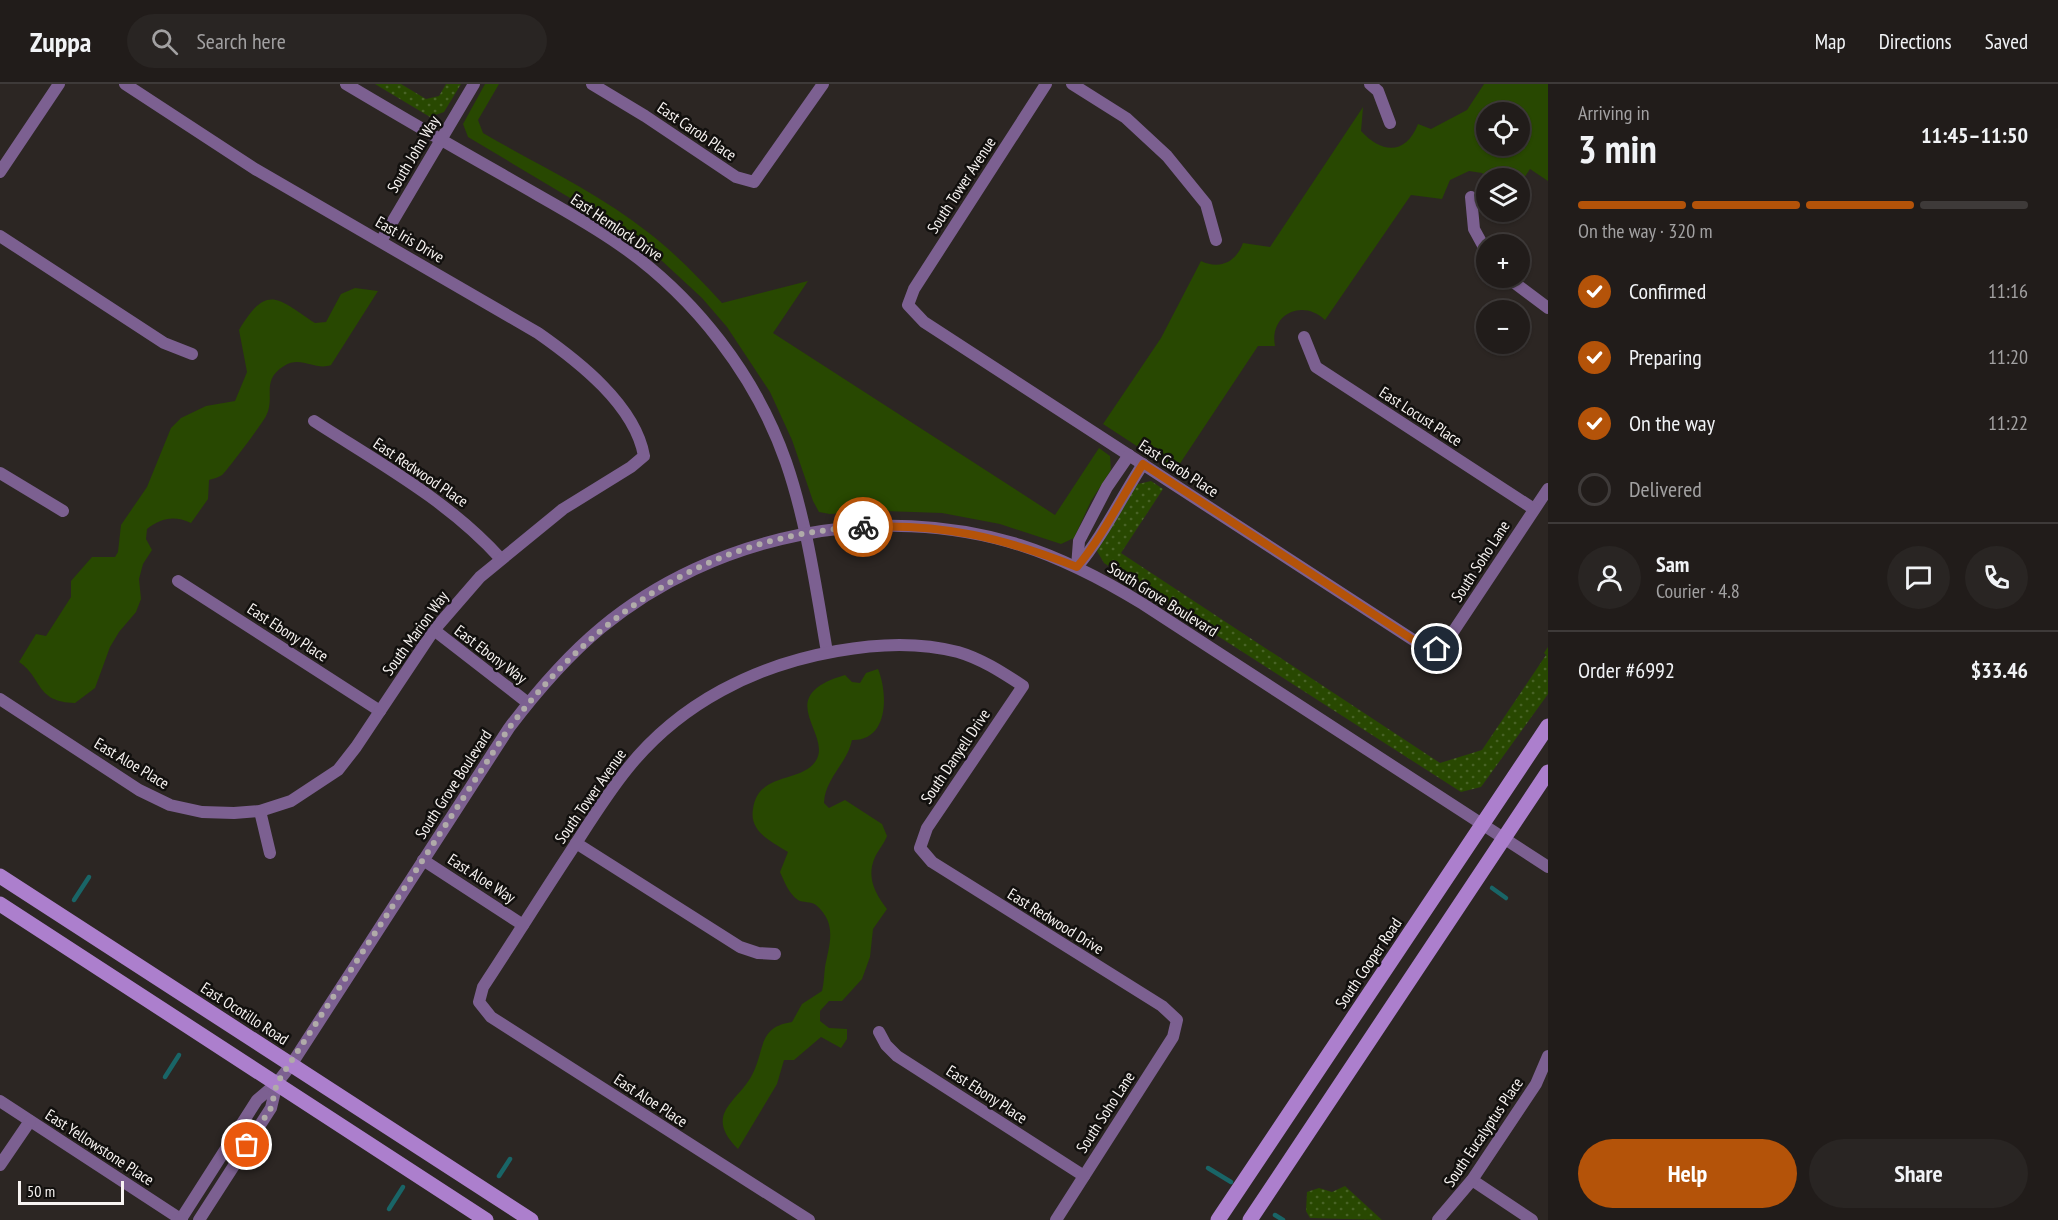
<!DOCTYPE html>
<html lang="en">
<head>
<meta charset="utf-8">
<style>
	body { margin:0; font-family:"PT Sans Narrow",sans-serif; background:#292523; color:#f1f3f6; height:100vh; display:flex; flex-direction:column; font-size:22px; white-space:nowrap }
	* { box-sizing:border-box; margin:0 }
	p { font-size:20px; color:#a2a1a2 }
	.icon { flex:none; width:33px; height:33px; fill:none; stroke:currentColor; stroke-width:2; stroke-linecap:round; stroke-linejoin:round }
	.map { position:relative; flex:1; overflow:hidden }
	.sheet { display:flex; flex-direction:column; background:#211c1a; width:510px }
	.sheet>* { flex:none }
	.tools { position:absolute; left:1476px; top:18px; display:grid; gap:12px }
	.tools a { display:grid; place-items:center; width:54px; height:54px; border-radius:50%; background:#211c1a; box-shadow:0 2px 4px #0004,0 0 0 2px #3e3a39; font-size:30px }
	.scale { position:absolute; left:18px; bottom:15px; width:106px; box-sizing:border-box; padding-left:6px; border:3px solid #f7f3f1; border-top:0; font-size:16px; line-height:21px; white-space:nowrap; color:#f7f3f1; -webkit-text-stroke:4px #12100e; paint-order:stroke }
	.pin { position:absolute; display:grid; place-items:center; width:51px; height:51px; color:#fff; margin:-26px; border:3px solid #fff; border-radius:50%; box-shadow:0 2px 6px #0007 }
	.courier { position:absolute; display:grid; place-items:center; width:60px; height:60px; margin:-30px; border:4px solid #b45309; border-radius:50%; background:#fff; color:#222; box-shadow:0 2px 8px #0007 }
	.overview em { font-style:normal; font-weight:700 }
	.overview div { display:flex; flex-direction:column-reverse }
	.overview { display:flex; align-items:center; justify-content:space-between; height:102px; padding:0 30px }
	h1 { font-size:39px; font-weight:700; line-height:45px }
	.bar { display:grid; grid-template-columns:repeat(4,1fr); gap:9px 6px; align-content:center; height:72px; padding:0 30px }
	.bar i { height:8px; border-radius:4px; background:#3e3a39 }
	.bar .on { background:#b45309 }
	.bar p { grid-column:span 4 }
	.line { display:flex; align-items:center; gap:15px; padding:0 30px; border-top:2px solid #3e3a39 }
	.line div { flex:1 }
	.round { display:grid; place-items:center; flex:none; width:63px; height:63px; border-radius:32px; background:#292523 }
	ol { padding:0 30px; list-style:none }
	li { display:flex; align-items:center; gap:18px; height:66px }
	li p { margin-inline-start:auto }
	li .icon { padding:6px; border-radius:50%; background:#b45309; color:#fff; stroke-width:4 }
	li:last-child { color:#a2a1a2 }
	li i { width:33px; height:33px; border:3px solid #3e3a39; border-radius:50% }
	.button { display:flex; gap:12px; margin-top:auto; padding:12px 30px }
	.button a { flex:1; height:69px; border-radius:36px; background:#b45309; color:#fff; font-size:24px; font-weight:700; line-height:69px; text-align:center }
	.button a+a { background:#292523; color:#f1f3f6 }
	header { display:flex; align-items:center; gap:36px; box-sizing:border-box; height:84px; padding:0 30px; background:#211c1a; border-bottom:2px solid #3e3a39 }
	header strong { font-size:28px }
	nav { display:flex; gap:33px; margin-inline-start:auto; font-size:21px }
	.search { width:420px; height:54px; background:#292523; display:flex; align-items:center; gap:15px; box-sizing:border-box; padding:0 21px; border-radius:33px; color:#a2a1a2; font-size:22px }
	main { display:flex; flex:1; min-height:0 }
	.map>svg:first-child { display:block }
</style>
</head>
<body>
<header>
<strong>Zuppa</strong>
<div class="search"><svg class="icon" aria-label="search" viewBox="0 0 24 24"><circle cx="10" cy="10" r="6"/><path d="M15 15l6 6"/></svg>Search here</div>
<nav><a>Map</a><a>Directions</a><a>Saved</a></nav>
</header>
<main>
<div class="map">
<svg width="1548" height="1136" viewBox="0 0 1548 1136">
	<defs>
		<pattern id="grass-dots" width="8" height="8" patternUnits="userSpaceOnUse" patternTransform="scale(1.5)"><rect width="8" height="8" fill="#284801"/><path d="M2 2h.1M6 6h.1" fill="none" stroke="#486326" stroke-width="1.8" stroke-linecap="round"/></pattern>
	</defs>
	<rect width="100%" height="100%" fill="#2c2623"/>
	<g fill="url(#grass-dots)">
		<polygon points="375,0 401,0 426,15 439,12 446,0 461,0 444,28 430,33"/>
		<polygon points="1151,397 1163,405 1121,469 1440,679 1482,666 1546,571 1544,569 1548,563 1548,610 1481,703 1461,708 1104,479 1097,467 1111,437 1134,401"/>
		<polygon points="1345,1102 1382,1136 1310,1134 1306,1127 1307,1108 1319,1104 1332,1108"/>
	</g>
	<g fill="#284801" fill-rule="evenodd">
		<path d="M485,0H499L478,36L483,49C538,81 599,109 649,149C676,170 699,194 722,219L808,197L773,249L1055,431L1099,364L1110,372L1111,386L1091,417L1074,454L1061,460L1000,440L942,429L884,427L830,430L819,428L813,417L792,356L770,308L727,243L702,214L648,164L617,142L468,53L463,40Z"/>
		<path d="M1484,0H1548V97L1530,85L1520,100V94H1490L1482,89L1469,87L1450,96L1442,115L1411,111L1325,236C1302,214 1269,231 1275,262H1258L1175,387L1103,340L1161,254L1201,177C1220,186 1236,178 1243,159L1270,163L1363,23L1361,47C1382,70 1406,71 1418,40L1431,45L1467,26ZM1486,28H1520V62H1486Z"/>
		<path d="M355,204L378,207L331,281C315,287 301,271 284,282C260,297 276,313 266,332C264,337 226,388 222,391C219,393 213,395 209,396L208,415L191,439C174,431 161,434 147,445L146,455L152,466L143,480L139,495L141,515L136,528L119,548L110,563L95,604L75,619C35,618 43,594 19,578L36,550L46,552L71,513V497L92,473H115L118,468L121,441L147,403L171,344L181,334L206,322L235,317L247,288L239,246C267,199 277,214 315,239L326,238L341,210Z"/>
		<path d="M878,585C888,609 889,657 852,656C847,680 825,694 824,719L829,724L845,716L882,740L887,752C884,760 879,765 875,773C866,793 875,809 887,825L873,845L870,873L862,895L842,917H829L820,927V937L829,944L847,945V955L841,964L821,953L794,976H784L777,1000L738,1065C702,1029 739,1018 753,989C765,965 758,943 792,938L802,920L822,907C824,899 824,891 825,883C829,861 838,840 816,821C811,817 803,819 798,816C789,810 784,797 780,788L788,768C771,757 749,748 753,725C758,688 800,699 815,678C835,651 769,613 845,591L852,598L860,599L866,589Z"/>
	</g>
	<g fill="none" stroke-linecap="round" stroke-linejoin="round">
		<g stroke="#196567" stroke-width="4.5">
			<polyline points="1492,804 1506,814"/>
			<polyline points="74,816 89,793"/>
			<polyline points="165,993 179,971"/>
			<polyline points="1208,1084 1231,1098"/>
			<polyline points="499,1092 510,1075"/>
			<polyline points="389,1125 403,1103"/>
			<polyline points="1275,1131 1283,1136"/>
		</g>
		<g stroke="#7c6091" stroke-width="12">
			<path d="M346,0C398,31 450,61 503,91C542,114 583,135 620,161C695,213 756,292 786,378C807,439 816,505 827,568"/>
			<polyline points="592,0 645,32 736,93 754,98 823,0"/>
			<polyline points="1046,0 914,205 908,221 924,238 1418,559 1437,565 1449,554 1548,405"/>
			<polyline points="1072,0 1126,34 1167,72 1206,120 1216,156"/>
			<polyline points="1370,0 1378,7 1390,39"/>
			<polyline points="0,88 59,0"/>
			<polyline points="1471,113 1474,145 1486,167"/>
			<polyline points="0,152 164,259 192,270"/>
			<polyline points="381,157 474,0"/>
			<polyline points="1508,194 1548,224"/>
			<polyline points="1304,253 1316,283 1534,425"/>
			<path d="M314,337C379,379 449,417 501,475"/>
			<polyline points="0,389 63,427"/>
			<polyline points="1077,483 1079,457 1107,403 1129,371"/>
			<path d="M1077,483C1103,452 1121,414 1143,380"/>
			<polyline points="178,497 380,627"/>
			<polyline points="434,546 528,619"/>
			<path d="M0,615L139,706L170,721L202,728L234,729L260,727L291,717L338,686L356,663L434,546L480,493L563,425L631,383L644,372C635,321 578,277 538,249L255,85L125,0"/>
			<polyline points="260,727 270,769"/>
			<polyline points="576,759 740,863 758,869 775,870"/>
			<polyline points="423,776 523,841"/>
			<polyline points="879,948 886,961 897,972 1084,1092"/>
			<polyline points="0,1017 182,1136"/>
			<polyline points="0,1081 30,1037"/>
			<polyline points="1472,1096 1532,1136"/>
			<path d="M181,1135L257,1016L277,999L291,981L509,644C537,607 565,574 601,544C714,450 880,417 1020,461C1064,475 1104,496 1143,520L1548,783"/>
			<polyline points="199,1136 271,1024 277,999"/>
			<path d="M809,1136L491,933L479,918L483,903C512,859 540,814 569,770C588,741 606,711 628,684C680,619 756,581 837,567C875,560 920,558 958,568C982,575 1003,589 1023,602L927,744L920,764L932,778L1162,922L1177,936L1173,953L1056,1136"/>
			<polyline points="1438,1136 1472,1096 1536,1000 1548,972"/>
		</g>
		<g stroke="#ac7fcd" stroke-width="15">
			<polyline points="0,792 531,1136"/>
			<polyline points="0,820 486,1136"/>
			<polyline points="1218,1136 1548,642"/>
			<polyline points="1250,1136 1548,688"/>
		</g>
	</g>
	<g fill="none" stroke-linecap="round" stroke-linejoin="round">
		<path stroke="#b0aba9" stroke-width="6" stroke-dasharray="0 10.8" d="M247,1061L271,1024L277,999L509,644C597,528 713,450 863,443"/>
		<path stroke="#b45309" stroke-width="8" d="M863,443C942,439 1004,454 1077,483C1103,452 1121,414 1143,380L1418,559L1437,565"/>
	</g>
	<g text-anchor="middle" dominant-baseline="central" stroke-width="5" stroke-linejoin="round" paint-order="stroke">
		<g font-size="16" fill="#f7f3f1" stroke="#12100e">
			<text transform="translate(697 47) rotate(34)">East Carob Place</text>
			<text transform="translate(413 70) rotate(-59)">South John Way</text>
			<text transform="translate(961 101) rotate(-57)">South Tower Avenue</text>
			<text transform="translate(617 143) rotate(34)">East Hemlock Drive</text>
			<text transform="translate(410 155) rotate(30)">East Iris Drive</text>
			<text transform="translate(1421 332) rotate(33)">East Locust Place</text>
			<text transform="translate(1179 384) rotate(33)">East Carob Place</text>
			<text transform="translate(421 388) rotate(34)">East Redwood Place</text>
			<text transform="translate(1480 477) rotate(-57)">South Soho Lane</text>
			<text transform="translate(1163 515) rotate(32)">South Grove Boulevard</text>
			<text transform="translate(288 548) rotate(33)">East Ebony Place</text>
			<text transform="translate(415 549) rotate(-54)">South Marion Way</text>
			<text transform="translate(491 570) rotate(37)">East Ebony Way</text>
			<text transform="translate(955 672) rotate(-56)">South Danyell Drive</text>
			<text transform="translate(132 679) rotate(31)">East Aloe Place</text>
			<text transform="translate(453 700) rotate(-57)">South Grove Boulevard</text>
			<text transform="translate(590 712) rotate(-55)">South Tower Avenue</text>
			<text transform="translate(482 794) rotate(33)">East Aloe Way</text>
			<text transform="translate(1056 837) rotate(32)">East Redwood Drive</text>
			<text transform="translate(1368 879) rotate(-56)">South Cooper Road</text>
			<text transform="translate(245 929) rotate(33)">East Ocotillo Road</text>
			<text transform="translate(987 1010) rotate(33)">East Ebony Place</text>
			<text transform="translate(651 1016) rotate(33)">East Aloe Place</text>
			<text transform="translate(1105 1028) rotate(-57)">South Soho Lane</text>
			<text transform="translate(1483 1048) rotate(-56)">South Eucalyptus Place</text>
			<text transform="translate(100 1063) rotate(33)">East Yellowstone Place</text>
		</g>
	</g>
</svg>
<div class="tools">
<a><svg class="icon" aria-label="locate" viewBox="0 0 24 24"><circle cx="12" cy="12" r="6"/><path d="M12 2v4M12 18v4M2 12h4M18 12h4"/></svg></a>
<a><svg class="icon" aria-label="layers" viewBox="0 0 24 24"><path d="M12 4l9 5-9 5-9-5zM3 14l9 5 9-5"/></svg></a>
<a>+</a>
<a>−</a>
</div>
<div class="scale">50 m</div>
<div class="pin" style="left:247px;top:1061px;background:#ea580c"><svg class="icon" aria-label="bag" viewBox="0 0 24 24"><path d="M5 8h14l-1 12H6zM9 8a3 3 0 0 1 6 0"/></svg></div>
<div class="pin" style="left:1437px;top:565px;background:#1f2937"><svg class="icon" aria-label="home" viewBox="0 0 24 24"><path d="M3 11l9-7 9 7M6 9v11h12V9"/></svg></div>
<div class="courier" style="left:863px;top:443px"><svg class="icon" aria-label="bike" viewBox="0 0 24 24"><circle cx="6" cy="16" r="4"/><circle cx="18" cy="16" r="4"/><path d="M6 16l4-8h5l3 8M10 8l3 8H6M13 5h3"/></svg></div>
</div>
<section class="sheet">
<div class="overview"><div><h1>3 min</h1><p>Arriving in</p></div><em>11:45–11:50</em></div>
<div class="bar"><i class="on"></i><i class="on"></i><i class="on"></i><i></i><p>On the way · 320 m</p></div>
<ol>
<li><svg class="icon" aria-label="check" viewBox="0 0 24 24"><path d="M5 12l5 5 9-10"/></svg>Confirmed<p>11:16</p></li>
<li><svg class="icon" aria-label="check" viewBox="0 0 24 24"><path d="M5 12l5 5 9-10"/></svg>Preparing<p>11:20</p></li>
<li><svg class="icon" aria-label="check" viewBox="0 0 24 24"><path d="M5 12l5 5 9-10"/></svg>On the way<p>11:22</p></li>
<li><i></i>Delivered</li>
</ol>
<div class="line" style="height:108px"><a class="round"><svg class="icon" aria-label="person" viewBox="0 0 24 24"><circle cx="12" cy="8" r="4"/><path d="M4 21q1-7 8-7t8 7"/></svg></a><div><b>Sam</b><p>Courier · 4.8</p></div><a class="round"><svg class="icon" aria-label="chat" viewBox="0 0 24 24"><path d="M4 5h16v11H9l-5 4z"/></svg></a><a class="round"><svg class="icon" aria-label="phone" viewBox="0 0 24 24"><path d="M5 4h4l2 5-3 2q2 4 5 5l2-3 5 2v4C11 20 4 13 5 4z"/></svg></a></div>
<div class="line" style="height:78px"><div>Order #6992</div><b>$33.46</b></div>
<div class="button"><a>Help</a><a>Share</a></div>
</section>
</main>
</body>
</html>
